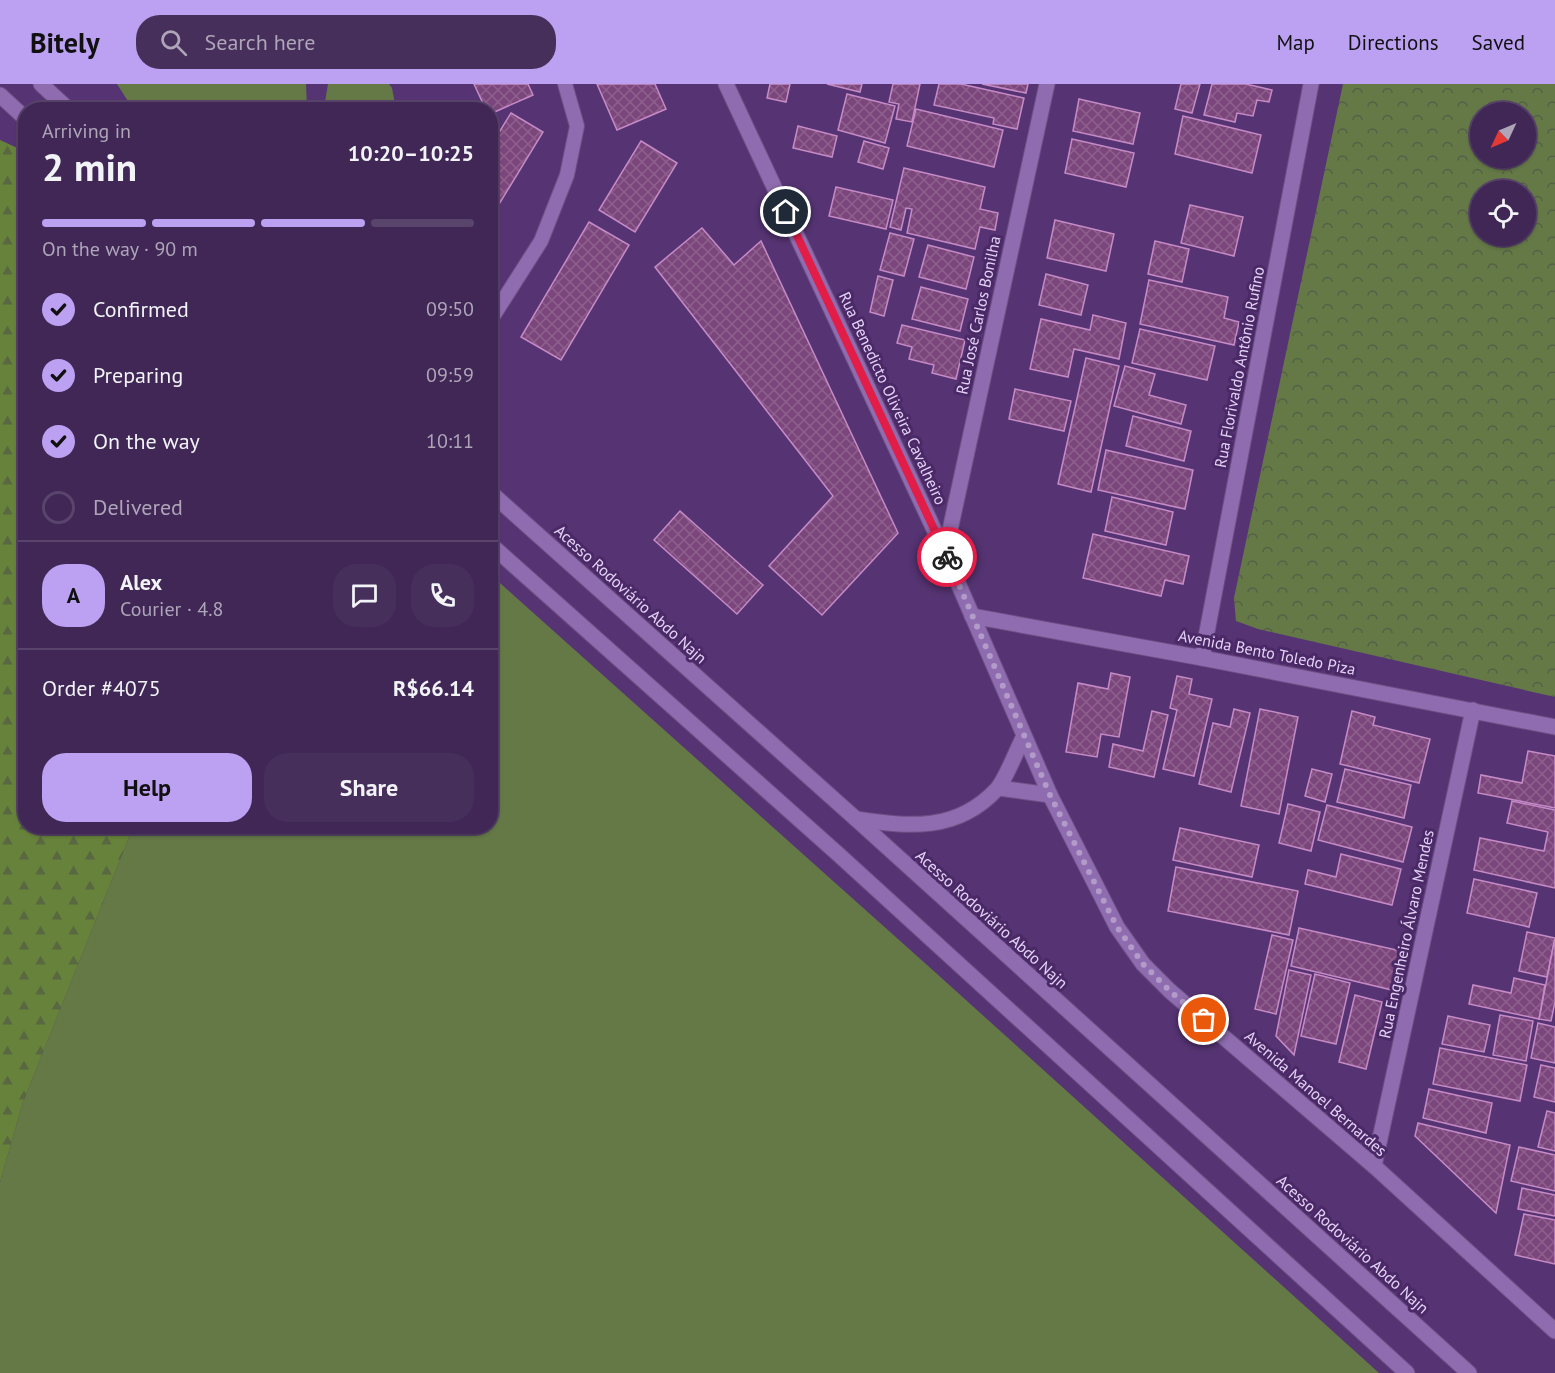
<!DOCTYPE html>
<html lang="en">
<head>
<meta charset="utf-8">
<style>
	body { margin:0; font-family:"PT Sans",sans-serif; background:#472f5c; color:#f1f3f6; height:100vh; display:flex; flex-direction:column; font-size:22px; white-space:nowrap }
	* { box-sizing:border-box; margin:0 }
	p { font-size:20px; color:#aea5b9 }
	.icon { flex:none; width:33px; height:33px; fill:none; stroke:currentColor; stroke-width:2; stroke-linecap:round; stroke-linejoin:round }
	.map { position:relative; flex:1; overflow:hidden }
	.sheet { position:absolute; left:18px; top:18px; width:480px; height:732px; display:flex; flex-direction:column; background:#402756; border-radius:24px; box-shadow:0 2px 4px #0004,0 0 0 2px #59446c }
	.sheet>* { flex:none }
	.needle { width:39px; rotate:226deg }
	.controls { position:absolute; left:1470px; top:18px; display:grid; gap:12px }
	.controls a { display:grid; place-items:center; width:66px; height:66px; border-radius:50%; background:#402756; box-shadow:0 2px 4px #0004,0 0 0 2px #59446c; font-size:30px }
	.pin { position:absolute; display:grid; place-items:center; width:51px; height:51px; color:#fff; margin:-26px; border:3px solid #fff; border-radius:50%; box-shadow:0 2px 6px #0007 }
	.courier { position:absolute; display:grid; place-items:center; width:60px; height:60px; margin:-30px; border:4px solid #e11d48; border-radius:50%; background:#fff; color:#222; box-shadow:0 2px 8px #0007 }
	.overview em { font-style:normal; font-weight:700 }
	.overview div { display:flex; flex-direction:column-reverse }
	.overview { display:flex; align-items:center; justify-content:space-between; height:102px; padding:0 24px }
	h1 { font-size:39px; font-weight:700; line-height:45px }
	.bar { display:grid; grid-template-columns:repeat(4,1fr); gap:9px 6px; align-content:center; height:72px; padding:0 24px }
	.bar i { height:8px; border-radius:4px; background:#59446c }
	.bar .current { background:#bca0f2 }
	.bar p { grid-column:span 4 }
	.line { display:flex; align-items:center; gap:15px; padding:0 24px; border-top:2px solid #59446c }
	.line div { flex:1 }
	.round { display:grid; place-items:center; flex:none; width:63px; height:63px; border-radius:24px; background:#472f5c }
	ol { padding:0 24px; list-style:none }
	li { display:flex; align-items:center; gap:18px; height:66px }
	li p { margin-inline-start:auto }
	li .icon { padding:6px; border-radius:50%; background:#bca0f2; color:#111; stroke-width:4 }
	li:last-child { color:#aea5b9 }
	li i { width:33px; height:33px; border:3px solid #59446c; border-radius:50% }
	.primary-button { display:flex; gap:12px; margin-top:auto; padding:12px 24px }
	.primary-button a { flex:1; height:69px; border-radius:24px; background:#bca0f2; color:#111; font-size:24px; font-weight:700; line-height:69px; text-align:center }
	.primary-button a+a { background:#472f5c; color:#f1f3f6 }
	header { display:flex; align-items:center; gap:36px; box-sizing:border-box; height:84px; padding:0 30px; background:#bca0f2; color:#111 }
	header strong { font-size:28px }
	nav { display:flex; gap:33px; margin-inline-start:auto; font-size:21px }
	.search { width:420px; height:54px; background:#472f5c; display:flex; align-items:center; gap:15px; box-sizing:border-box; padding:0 21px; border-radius:24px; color:#aea5b9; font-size:22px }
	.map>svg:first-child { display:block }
</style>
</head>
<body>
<header>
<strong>Bitely</strong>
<div class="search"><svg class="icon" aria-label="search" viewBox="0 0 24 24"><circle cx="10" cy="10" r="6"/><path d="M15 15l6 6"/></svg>Search here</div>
<nav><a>Map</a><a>Directions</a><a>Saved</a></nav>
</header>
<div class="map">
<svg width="1555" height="1289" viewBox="0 0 1555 1289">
	<defs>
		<pattern id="forest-firs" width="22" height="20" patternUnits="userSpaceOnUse" patternTransform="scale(1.5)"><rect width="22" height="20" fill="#67833b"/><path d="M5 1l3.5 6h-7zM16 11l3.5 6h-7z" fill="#596841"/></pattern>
		<pattern id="park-crowns" width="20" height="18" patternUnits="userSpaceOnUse" patternTransform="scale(1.5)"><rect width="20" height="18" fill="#647946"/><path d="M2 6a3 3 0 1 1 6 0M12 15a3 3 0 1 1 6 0" fill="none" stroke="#565f48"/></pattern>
		<pattern id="building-cross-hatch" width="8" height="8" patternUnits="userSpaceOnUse" patternTransform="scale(1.5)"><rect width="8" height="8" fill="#7b467b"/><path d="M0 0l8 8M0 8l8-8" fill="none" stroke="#8e608e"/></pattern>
	</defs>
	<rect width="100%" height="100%" fill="#563473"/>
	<g fill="#647946">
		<polygon points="117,0 306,0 307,25 133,25"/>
		<polygon points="328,0 389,0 392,4 396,25 329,25 325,18"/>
		<polygon points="491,491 936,889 1379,1289 0,1289 0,1098 23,1018 133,743 490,742"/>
	</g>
	<polygon fill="url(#forest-firs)" points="0,56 26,68 26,742 133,743 23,1018 0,1098"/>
	<path fill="url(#park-crowns)" fill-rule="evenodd" d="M1343,0H1555V613L1258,545L1236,537L1234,514ZM1480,28H1526V74H1480ZM1480,106H1526V152H1480Z"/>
	<g fill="url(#building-cross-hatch)" stroke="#c68bc6" stroke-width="1.5">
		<polygon points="474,0 528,0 533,11 490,30 490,26 486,26"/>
		<polygon points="597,0 655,0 666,25 617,46"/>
		<polygon points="770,0 790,0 786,18 767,14"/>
		<polygon points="827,0 862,0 860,8"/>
		<polygon points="893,0 920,0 912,38 896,35 899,20 889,18"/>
		<polygon points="939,0 961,0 1024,14 1017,45 993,40 994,34 934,21"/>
		<polygon points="982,0 1028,0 1026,9"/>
		<polygon points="1181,0 1200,0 1192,29 1175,25"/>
		<polygon points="1212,0 1246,0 1272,6 1269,18 1257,16 1253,32 1237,29 1235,38 1204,31"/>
		<polygon points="847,10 895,22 885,59 838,46"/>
		<polygon points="1079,15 1140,29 1133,60 1073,47"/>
		<polygon points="916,25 1003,46 994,83 907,62"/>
		<polygon points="511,29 543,48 490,135 490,63"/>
		<polygon points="1183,32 1261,51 1252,89 1175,70"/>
		<polygon points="798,42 837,52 832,73 793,64"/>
		<polygon points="1072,55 1134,69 1126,103 1065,89"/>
		<polygon points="641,57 677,79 635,148 599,126"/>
		<polygon points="864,57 889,64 883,85 858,78"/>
		<polygon points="904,84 985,103 980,125 998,129 995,146 980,143 975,165 907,149 912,125 906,124 901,146 890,143"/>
		<polygon points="836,103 893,116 886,145 829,132"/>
		<polygon points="1190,121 1243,133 1234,172 1181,159"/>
		<polygon points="1055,136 1114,150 1106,187 1047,174"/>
		<polygon points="589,138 629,161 561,276 521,253"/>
		<polygon points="702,144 734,181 761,157 898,449 822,531 769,482 833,412 655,183"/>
		<polygon points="890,149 914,155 904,192 880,186"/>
		<polygon points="1155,157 1189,165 1182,198 1148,190"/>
		<polygon points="928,161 974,173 966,205 919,193"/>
		<polygon points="1046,190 1088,201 1081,231 1039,221"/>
		<polygon points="878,192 893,196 884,232 870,228"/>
		<polygon points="1149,196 1228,213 1224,234 1239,238 1234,261 1140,240"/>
		<polygon points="921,203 968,215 960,247 912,235"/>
		<polygon points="1093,231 1126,239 1119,275 1074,265 1068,293 1030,285 1041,235 1090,246"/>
		<polygon points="902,241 965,256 956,295 932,289 934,281 909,275 912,263 897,259"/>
		<polygon points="1140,245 1215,262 1207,296 1132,279"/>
		<polygon points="1086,274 1119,282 1091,408 1058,400"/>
		<polygon points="1125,282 1155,290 1149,311 1186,321 1181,340 1114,322"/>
		<polygon points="1015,305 1071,317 1064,347 1009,335"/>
		<polygon points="1133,332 1191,347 1184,377 1126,362"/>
		<polygon points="1106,366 1193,386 1185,425 1098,406"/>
		<polygon points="1112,413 1173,428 1166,461 1105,447"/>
		<polygon points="680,427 763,501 737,530 654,456"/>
		<polygon points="1093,450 1189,472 1183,500 1165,496 1161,512 1083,494"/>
		<polygon points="1111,589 1130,593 1119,653 1101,650 1097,673 1066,668 1078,599 1108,605"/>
		<polygon points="1177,592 1192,595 1189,610 1212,615 1194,692 1163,685 1177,626 1170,624"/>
		<polygon points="1234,625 1250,629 1231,708 1199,700 1213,639 1230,643"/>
		<polygon points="1260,625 1298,633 1279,730 1241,722"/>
		<polygon points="1152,627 1168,631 1154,693 1109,683 1113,660 1143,667"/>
		<polygon points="1352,627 1375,633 1373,641 1430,655 1419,699 1340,680"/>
		<polygon points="1528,667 1555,672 1555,724 1478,709 1481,691 1522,699"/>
		<polygon points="1312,685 1332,690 1325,718 1305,712"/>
		<polygon points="1345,685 1411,701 1404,734 1337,718"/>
		<polygon points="1512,717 1555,726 1555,804 1474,786 1480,754 1544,767 1548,748 1507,739"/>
		<polygon points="1288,720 1320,728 1311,767 1279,759"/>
		<polygon points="1327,721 1412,743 1403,778 1318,756"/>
		<polygon points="1180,744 1259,761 1252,793 1173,776"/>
		<polygon points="1341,770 1401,785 1392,821 1305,800 1308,786 1336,793"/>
		<polygon points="1176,783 1298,807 1289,851 1168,827"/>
		<polygon points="1474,795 1537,809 1529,843 1467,829"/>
		<polygon points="1299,844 1401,867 1392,906 1291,882"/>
		<polygon points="1527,848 1555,854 1547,893 1519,887"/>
		<polygon points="1272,851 1293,856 1276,930 1255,925"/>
		<polygon points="1555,854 1555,918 1551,937 1539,935"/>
		<polygon points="1289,886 1311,891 1294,971 1276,952"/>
		<polygon points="1315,890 1350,899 1336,960 1301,952"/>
		<polygon points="1514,894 1545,901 1539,935 1469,920 1473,901 1511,909"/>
		<polygon points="1355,911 1382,918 1366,985 1339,978"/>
		<polygon points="1500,931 1533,937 1526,977 1493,971"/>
		<polygon points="1448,932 1490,941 1484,968 1442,960"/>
		<polygon points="1538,939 1555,943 1555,979 1531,974"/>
		<polygon points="1440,964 1527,981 1520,1017 1433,1000"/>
		<polygon points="1541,981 1555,984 1555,1018 1534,1013"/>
		<polygon points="1429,1005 1492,1019 1486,1049 1423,1034"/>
		<polygon points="1547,1027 1555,1029 1555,1067 1538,1063"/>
		<polygon points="1418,1039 1510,1061 1496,1129 1415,1052"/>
		<polygon points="1519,1063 1555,1071 1555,1107 1511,1097"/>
		<polygon points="1522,1104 1555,1111 1555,1132 1518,1125"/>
		<polygon points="1524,1130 1555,1136 1555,1180 1515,1171"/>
	</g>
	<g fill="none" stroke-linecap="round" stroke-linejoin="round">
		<g stroke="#6d5085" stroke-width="16">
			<polyline id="lane" points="490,237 541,157 567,91 577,42 565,0"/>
		</g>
		<g stroke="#6d5085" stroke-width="17">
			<g id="street">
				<polyline points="726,0 945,469 1050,711 1117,843 1143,880 1170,907 1374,1082 1555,1247"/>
				<polyline points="945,469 1047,0"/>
				<polyline points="972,532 1202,574 1555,643"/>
				<polyline points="1202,574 1311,0"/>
				<polyline points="1374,1082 1473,626"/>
			</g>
		</g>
		<g stroke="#6d5085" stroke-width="17">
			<g id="secondary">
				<polyline points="41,0 69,26"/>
				<polyline points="0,11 26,35"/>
				<polyline points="490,408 856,735 1469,1289"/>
				<polyline points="490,460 838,770 1407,1289"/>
				<polyline points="999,704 1050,711"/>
				<path d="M856,735C910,743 957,748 997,705C1006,695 1017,665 1024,652"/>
			</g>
		</g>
		<use href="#lane" stroke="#8f6caf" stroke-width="14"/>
		<use href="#street" stroke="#8f6caf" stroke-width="15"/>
		<use href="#secondary" stroke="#8f6caf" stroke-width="15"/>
	</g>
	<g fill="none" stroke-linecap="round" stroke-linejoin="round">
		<polyline stroke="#b29bc8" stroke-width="6" stroke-dasharray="0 10.8" points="947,473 1050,711 1117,843 1143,880 1170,907 1204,936"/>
		<polyline stroke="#e11d48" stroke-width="8" points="786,128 947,473"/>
	</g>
	<g text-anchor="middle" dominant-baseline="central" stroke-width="6" stroke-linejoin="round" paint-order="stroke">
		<g font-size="16" fill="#e3d2f6" stroke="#4b2967">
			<text transform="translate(978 231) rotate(-78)">Rua José Carlos Bonilha</text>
			<text transform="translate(1239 283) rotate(-79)">Rua Florivaldo Antônio Rufino</text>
			<text transform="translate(893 314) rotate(65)">Rua Benedicto Oliveira Cavalheiro</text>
			<text transform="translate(631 510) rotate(42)">Acesso Rodoviário Abdo Najn</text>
			<text transform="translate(1267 568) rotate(11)">Avenida Bento Toledo Piza</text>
			<text transform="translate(992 835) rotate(42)">Acesso Rodoviário Abdo Najn</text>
			<text transform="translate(1406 850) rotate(-78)">Rua Engenheiro Álvaro Mendes</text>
			<text transform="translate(1316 1009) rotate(41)">Avenida Manoel Bernardes</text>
			<text transform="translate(1353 1160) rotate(42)">Acesso Rodoviário Abdo Najn</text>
		</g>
	</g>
</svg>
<div class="controls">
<a><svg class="needle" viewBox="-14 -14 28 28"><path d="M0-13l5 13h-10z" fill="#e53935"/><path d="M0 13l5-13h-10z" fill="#aea5b9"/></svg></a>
<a><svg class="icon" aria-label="locate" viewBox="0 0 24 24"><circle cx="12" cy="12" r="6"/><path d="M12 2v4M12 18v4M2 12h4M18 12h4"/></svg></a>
</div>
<div class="pin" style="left:1204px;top:936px;background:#ea580c"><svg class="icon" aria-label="bag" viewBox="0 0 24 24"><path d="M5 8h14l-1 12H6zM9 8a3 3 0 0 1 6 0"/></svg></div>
<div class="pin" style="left:786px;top:128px;background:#1f2937"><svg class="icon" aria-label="home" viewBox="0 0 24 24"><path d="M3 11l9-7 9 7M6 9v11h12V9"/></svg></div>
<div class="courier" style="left:947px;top:473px"><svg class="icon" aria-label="bike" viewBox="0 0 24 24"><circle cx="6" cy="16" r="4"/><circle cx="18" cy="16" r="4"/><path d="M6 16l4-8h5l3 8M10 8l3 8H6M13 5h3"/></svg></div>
<section class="sheet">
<div class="overview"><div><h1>2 min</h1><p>Arriving in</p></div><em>10:20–10:25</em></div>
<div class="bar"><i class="current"></i><i class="current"></i><i class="current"></i><i></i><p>On the way · 90 m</p></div>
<ol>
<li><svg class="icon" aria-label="check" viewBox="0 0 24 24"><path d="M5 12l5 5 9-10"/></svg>Confirmed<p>09:50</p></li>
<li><svg class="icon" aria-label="check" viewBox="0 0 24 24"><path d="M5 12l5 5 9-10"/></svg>Preparing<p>09:59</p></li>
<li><svg class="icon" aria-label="check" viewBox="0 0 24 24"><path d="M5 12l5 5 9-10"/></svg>On the way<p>10:11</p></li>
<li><i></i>Delivered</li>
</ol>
<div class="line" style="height:108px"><b class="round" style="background:#bca0f2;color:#111">A</b><div><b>Alex</b><p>Courier · 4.8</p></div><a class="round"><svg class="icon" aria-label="chat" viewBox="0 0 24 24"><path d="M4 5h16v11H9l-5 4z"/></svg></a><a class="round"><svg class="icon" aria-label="phone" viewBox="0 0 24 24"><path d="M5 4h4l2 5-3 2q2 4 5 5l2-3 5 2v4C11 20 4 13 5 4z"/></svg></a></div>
<div class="line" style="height:78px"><div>Order #4075</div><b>R$66.14</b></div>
<div class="primary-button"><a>Help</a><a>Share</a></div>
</section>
</div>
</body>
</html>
